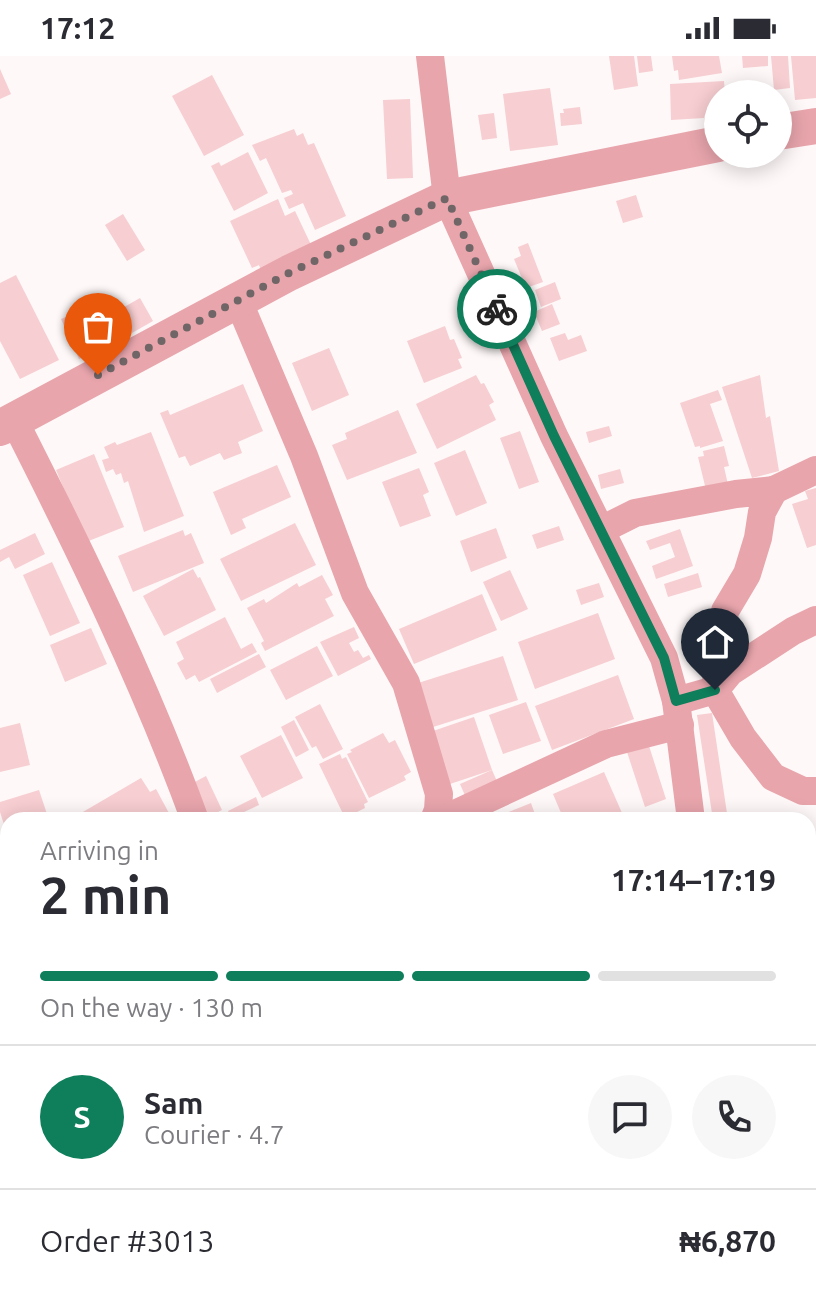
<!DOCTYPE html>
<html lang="en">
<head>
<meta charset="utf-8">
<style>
	body { margin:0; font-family:Ubuntu,sans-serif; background:#f7f7f7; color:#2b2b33; height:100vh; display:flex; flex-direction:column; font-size:30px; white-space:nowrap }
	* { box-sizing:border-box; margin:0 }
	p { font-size:26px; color:#7c7c81 }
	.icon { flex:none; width:44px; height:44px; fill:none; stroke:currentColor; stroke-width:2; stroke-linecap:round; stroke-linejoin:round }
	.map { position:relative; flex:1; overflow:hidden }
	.sheet { position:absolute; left:0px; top:756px; width:816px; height:496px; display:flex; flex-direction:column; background:#fff; border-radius:24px 24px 0 0; box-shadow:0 4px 20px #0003 }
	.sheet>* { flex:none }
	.fabs { position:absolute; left:704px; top:24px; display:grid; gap:16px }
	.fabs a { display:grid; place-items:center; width:88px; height:88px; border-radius:50%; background:#fff; box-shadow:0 4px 20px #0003; font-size:40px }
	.pin { position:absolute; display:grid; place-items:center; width:68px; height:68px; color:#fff; margin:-82px -34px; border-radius:50% 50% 50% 0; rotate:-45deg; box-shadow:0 0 8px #0007 }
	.pin .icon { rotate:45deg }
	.courier { position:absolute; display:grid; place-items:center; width:80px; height:80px; margin:-40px; border:6px solid #0e7e5b; border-radius:50%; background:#fff; color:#222; box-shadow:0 2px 10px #0007 }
	.overview em { font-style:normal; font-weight:700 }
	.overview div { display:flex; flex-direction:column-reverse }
	.overview { display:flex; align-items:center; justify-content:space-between; height:136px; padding:0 40px }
	h1 { font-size:52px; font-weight:700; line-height:60px }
	.bar { display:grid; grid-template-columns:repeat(4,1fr); gap:12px 8px; align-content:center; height:96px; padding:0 40px }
	.bar i { height:10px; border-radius:6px; background:#e1e1e2 }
	.bar .active { background:#0e7e5b }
	.bar p { grid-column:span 4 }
	.line { display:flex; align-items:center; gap:20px; padding:0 40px; border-top:2px solid #e1e1e2 }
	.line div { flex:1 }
	.round { display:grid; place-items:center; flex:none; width:84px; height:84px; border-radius:42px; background:#f7f7f7 }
	.status { display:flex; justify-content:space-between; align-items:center; height:56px; padding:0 40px; background:#fff; direction:ltr }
	.status svg { height:22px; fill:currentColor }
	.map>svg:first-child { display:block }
</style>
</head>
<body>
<div class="status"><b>17:12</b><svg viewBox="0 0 49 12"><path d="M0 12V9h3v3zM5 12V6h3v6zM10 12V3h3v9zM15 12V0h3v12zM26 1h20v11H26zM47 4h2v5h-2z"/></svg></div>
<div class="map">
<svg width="816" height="1252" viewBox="0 0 816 1252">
	<rect width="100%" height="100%" fill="#fef8f8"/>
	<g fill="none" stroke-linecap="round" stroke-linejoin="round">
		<g stroke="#5cc69c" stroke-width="7">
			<polyline points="808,1166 816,1162"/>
			<polyline points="628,1252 645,1244"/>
		</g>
	</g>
	<g fill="#f7ced1">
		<polygon points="609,0 634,0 638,30 614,34"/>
		<polygon points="637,0 651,0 653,15 639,17"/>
		<polygon points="672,0 719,0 722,17 679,24 678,14 674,15"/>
		<polygon points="742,0 768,0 768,10 743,12"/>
		<polygon points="771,0 788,0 790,32 774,34"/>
		<polygon points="791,0 816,0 816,42 795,44"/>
		<polygon points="0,13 11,38 0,43"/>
		<polygon points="212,19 244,79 204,100 172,40"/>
		<polygon points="724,25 725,38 718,38 718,67 704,68 704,62 671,64 670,28"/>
		<polygon points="550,32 558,89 510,95 503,38"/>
		<polygon points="410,43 413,122 387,123 383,44"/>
		<polygon points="580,51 582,68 561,70 560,57 564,57 563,53"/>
		<polygon points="494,57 497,82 482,84 478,59"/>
		<polygon points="294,73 297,80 303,77 308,89 314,87 346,160 315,174 303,147 289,153 284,142 293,138 291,134 282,137 266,102 260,105 252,89"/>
		<polygon points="248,96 268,137 234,155 211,110 219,106 221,110"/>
		<polygon points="636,139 643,161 623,167 616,145"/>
		<polygon points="278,143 285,160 295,155 313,193 262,217 259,209 252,212 230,165"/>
		<polygon points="123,158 145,194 127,205 105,169"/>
		<polygon points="528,187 543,226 526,232 514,203 521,200 518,191"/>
		<polygon points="16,219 59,304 20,323 0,285 0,227"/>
		<polygon points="555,226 561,243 541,251 535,234"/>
		<polygon points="140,242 153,265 132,277 119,254"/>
		<polygon points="552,248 560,268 542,275 534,256"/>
		<polygon points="73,258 91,298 79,303 61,263"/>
		<polygon points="445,270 450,284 454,283 462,302 458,303 462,312 424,327 407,285"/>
		<polygon points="565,277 568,284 581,279 587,295 559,305 550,282"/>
		<polygon points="329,292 349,339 312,355 292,307"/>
		<polygon points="476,319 481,328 484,327 494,346 489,349 496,364 437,393 416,348"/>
		<polygon points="760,319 766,362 770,360 779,415 752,422 722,331"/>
		<polygon points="243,328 263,375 238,386 242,397 224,404 220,397 190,410 185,400 179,402 160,357 168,354 170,359"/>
		<polygon points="718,334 722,344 710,348 723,385 700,392 700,390 695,391 680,347"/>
		<polygon points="398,354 417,397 347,424 332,389 347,383 345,377"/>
		<polygon points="609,370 612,380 589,387 586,376"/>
		<polygon points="520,375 539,426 519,433 500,382"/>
		<polygon points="151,376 184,460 144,476 128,425 124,427 121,417 116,419 113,413 106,416 102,404 109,402 104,391 115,386 117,389"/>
		<polygon points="724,390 729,410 724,411 729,433 707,438 698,401 704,400 703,395"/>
		<polygon points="465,394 487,447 456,460 434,407"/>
		<polygon points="94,398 124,471 86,486 56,414"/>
		<polygon points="277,409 291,441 242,463 246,472 231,479 213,436"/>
		<polygon points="419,412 429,436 423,439 431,460 400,471 382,426"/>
		<polygon points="620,413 624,427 601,433 598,419"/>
		<polygon points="816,432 816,489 807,492 792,448 808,443 805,435"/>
		<polygon points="295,467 316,509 241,545 220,503"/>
		<polygon points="559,470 564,484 537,493 532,479"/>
		<polygon points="496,472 507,502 471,516 460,485"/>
		<polygon points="680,473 693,510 656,523 652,510 675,501 670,487 650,494 646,485"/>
		<polygon points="183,474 185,480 191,477 204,507 133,536 118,500"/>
		<polygon points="35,477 45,498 15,513 9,501 0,506 0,494"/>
		<polygon points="52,506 80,567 50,580 23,519"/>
		<polygon points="193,513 198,522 200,521 216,554 164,580 143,540"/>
		<polygon points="510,514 528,553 501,565 483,526"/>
		<polygon points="698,517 702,531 668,541 664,528"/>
		<polygon points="322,519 333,539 325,543 334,560 265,595 261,587 264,585 247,552 264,543 266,547 297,527 299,531"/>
		<polygon points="599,527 604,541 581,549 576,534"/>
		<polygon points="482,538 497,574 414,608 399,573"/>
		<polygon points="598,557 615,603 535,633 518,586"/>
		<polygon points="225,561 241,593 252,587 257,596 199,626 195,619 186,624 177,607 184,603 176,586"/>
		<polygon points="354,571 359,582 349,587 354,596 358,594 363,602 369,599 371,603 338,620 320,586"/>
		<polygon points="91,572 107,608 65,626 50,589"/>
		<polygon points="317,590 333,620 286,644 270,614"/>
		<polygon points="259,598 266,611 217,637 210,623"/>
		<polygon points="503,600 518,644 430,672 415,628"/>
		<polygon points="618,619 634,663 552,694 535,650"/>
		<polygon points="526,646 541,685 503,698 489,659"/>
		<polygon points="320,648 343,693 323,703 316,690 312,692 295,661"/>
		<polygon points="712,657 728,764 713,764 697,659"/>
		<polygon points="474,661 492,714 450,728 433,675"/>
		<polygon points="294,664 309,694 296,701 281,671"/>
		<polygon points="20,667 30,709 0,716 0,672"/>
		<polygon points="383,677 389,687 395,684 411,716 404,720 406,724 369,742 347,698 352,696 350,694"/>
		<polygon points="281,679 303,722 262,742 240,700"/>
		<polygon points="649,690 666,743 645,751 627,696"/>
		<polygon points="340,698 342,703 346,701 368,746 364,748 365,752 345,762 319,708"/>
		<polygon points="492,714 499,730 467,744 460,728"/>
		<polygon points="604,716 622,757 606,764 564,764 553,738"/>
		<polygon points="206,720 222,754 206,762 191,728"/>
		<polygon points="141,722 150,736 156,733 170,759 161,764 78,764 76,760"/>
		<polygon points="39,734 49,764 8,764 7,778 0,756 0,746"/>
		<polygon points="256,741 259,749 231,762 228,755"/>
		<polygon points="531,747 537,764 489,764"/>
		<polygon points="816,895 816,939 808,940 808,897"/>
		<polygon points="0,940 8,966 8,976 0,978"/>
		<polygon points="8,1181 8,1215 7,1215 0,1183"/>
	</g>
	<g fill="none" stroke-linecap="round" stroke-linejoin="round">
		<g stroke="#e8a5ac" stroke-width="28">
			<polyline points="430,0 447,142 554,380 664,602 676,645 691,764"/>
			<polyline points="238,244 304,400 355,537 406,627 439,738 438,754 434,764"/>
			<path d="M14,364C80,494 145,627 195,764"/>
			<polyline points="774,434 816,414"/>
			<polyline points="601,474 635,457 736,438 774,434 762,456 758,482 747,518 725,555 715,634 743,682 773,721 803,735 816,735"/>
			<polyline points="676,645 715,634 730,616 793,575 816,564"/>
			<polyline points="442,764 606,688 680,669"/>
			<polyline points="0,854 8,879"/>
			<polyline points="808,1016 816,1013"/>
			<polyline points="808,1088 816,1096"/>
		</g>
		<g stroke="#e8a5ac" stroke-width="36">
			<polyline points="778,76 816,70"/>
			<polyline points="0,372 289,217 447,142 718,88"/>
		</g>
	</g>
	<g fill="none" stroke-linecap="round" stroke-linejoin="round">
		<polyline stroke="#706667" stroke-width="8" stroke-dasharray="0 14.4" points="98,319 289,217 447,142 497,253"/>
		<polyline stroke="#0e7e5b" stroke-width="10" points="497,253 554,380 664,602 676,645 715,634"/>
	</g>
</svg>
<div class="fabs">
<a><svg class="icon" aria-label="locate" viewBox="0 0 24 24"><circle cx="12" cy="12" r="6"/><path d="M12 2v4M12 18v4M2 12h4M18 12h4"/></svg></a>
</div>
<div class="pin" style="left:98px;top:319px;background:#ea580c"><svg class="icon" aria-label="bag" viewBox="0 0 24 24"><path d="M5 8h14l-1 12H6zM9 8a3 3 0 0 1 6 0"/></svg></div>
<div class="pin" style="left:715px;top:634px;background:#1f2937"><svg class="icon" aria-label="home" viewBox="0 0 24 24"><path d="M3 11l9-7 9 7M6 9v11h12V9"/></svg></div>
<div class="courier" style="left:497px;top:253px"><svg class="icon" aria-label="bike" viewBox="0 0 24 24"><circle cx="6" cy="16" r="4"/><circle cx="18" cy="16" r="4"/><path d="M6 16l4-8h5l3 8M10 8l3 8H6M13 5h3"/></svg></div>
<section class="sheet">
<div class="overview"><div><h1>2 min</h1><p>Arriving in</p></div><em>17:14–17:19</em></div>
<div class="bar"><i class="active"></i><i class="active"></i><i class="active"></i><i></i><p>On the way · 130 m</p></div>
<div class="line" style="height:144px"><b class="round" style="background:#0e7e5b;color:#fff">S</b><div><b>Sam</b><p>Courier · 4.7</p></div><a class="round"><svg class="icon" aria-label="chat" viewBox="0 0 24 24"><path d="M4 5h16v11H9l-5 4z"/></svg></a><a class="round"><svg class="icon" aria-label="phone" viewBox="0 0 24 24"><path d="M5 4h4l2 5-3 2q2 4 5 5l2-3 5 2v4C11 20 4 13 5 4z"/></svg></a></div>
<div class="line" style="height:104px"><div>Order #3013</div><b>₦6,870</b></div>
</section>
</div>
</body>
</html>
